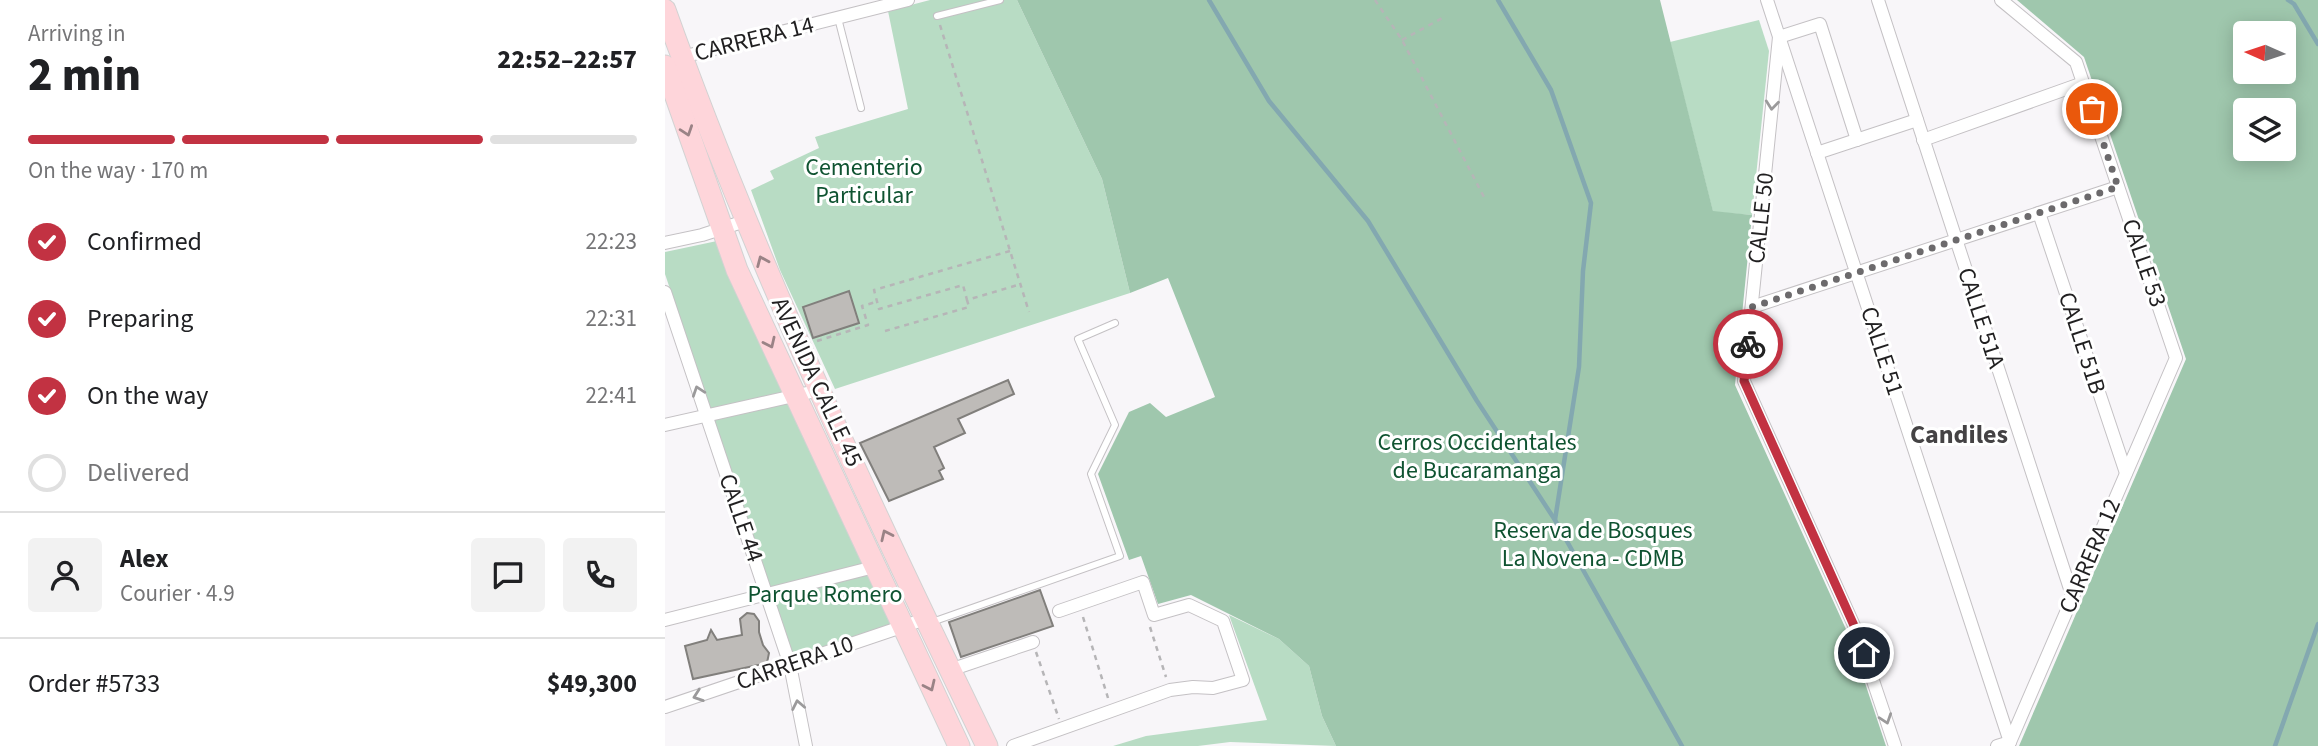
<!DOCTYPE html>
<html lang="en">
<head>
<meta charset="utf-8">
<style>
	body { margin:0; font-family:"Source Sans 3",sans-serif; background:#f2f2f2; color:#202124; height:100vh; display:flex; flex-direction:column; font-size:26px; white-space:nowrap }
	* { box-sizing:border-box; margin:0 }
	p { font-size:23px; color:#757577 }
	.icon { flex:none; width:38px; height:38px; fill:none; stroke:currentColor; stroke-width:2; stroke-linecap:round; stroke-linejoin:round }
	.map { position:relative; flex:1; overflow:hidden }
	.drawer { display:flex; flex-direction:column; background:#fff; width:665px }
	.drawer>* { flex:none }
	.needle { width:46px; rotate:273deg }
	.tools { position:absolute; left:1568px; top:21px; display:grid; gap:14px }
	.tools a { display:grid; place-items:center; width:63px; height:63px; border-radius:7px; background:#fff; box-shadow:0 4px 18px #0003; font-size:35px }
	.pin { position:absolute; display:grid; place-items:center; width:60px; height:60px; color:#fff; margin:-30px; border:4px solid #fff; border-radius:50%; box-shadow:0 2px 7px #0007 }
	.courier { position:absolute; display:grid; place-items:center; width:70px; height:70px; margin:-35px; border:5px solid #c23242; border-radius:50%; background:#fff; color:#222; box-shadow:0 2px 9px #0007 }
	.overview em { font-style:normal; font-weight:800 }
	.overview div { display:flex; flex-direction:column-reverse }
	.overview { display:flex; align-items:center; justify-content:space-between; height:119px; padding:0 28px }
	h1 { font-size:46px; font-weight:800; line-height:52px }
	.bar { display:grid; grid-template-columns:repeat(4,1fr); gap:10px 7px; align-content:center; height:84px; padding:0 28px }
	.bar i { height:9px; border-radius:5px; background:#e0e0e0 }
	.bar .on { background:#c23242 }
	.bar p { grid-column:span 4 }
	.line { display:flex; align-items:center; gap:18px; padding:0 28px; border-top:2px solid #e0e0e0 }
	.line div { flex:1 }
	.round { display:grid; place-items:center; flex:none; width:74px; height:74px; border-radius:7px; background:#f2f2f2 }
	ol { padding:0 28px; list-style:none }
	li { display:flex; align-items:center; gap:21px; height:77px }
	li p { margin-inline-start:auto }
	li .icon { padding:7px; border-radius:50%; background:#c23242; color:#fff; stroke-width:4 }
	li:last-child { color:#757577 }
	li i { width:38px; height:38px; border:4px solid #e0e0e0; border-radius:50% }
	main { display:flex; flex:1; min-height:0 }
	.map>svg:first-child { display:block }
</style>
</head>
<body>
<main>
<section class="drawer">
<div class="overview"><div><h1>2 min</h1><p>Arriving in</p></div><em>22:52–22:57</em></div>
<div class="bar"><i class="on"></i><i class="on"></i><i class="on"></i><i></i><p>On the way · 170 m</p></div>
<ol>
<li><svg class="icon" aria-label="check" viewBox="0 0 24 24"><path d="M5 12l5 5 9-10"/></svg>Confirmed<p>22:23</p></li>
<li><svg class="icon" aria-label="check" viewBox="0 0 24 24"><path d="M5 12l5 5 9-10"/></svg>Preparing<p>22:31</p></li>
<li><svg class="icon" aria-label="check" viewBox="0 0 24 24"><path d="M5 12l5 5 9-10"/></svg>On the way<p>22:41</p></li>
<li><i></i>Delivered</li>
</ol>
<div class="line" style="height:126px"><a class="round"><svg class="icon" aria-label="person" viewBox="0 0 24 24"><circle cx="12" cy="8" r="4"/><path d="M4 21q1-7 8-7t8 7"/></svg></a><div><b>Alex</b><p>Courier · 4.9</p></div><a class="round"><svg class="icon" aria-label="chat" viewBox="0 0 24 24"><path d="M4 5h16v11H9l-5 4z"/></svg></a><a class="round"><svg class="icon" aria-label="phone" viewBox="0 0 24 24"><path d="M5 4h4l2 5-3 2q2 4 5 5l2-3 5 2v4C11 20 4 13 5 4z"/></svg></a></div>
<div class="line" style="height:91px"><div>Order #5733</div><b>$49,300</b></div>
</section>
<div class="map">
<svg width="1653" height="746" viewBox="0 0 1653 746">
	<rect width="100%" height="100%" fill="#f8f6f9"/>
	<g fill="#b8dcc4">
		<polygon points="265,0 352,0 437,179 465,293 170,389 115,270 86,190 109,179 105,171 154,148 150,137 243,109 223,11"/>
		<polygon points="1094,20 1104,51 1087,215 1048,212 1005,42"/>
		<polygon points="52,241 228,624 129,657 0,274 0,252"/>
		<polygon points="564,615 614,639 644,666 657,716 671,746 565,742 533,746 448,746 481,736 602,720"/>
	</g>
	<g fill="#9fc7ad" fill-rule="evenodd">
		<polygon points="352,0 995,0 1048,211 1087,215 1070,385 1185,638 1221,746 671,746 657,716 644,666 614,639 526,595 493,604 476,556 464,560 433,474 464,412 485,403 501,417 550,397 503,278 465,293 437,179"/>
		<path d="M1352,0H1653V746H1354L1521,359L1419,57ZM1580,33H1619V72H1580ZM1580,110H1619V149H1580Z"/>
	</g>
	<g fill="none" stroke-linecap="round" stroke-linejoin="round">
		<g stroke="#83a8b0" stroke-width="4.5">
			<polyline points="544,0 604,101 703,221 812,401 890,520"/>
			<polyline points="833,0 886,90 926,203 918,271 914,367 890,520 1017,746"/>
			<polyline points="1623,0 1629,4 1653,44"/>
			<polyline points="1610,746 1653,624"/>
		</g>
	</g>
	<g fill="#bebbb8" stroke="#817f7c" stroke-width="2">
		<polygon points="184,291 194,323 148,338 138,307"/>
		<polygon points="343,380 349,394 293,419 300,433 269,447 279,468 274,471 278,479 224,501 195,443"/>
		<polygon points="375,590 388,626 296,657 284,622"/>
		<polygon points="82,613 89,614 94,621 94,632 98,645 104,653 102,663 28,679 20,646 42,640 46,630 52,640 77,635 75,619"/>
	</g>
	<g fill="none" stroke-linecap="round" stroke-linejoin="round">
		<g stroke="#c4c1c4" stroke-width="8">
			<g id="lane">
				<polyline points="272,16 335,0"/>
				<polyline points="173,18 196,108"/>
				<polyline points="267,622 455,556 426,474 450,425 413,339 450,323"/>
			</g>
		</g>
		<g stroke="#c4c1c4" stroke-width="14">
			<g id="street">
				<polyline points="1102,0 1345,742"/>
				<polyline points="1213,0 1407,595"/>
				<polyline points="17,57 243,0"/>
				<polyline points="1192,140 1155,24 1114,37 1079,381 1191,630 1230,746"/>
				<polyline points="1258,140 1418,83"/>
				<polyline points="1152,153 1252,120"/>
				<polyline points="1374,213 1461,473"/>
				<polyline points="0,243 37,235 80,221"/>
				<polyline points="0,292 125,665 141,746"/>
				<polyline points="1087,307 1453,187"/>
				<polyline points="0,425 155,390"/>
				<polyline points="0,620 213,566"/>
				<polyline points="285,670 368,642"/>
				<polyline points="0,707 260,619"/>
				<polyline points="348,746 505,690 528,687 548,688 578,680 558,621 524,605 489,615 478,582 394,611"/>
				<polyline points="1332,746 1345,742 1511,358 1411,62 1336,0"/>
			</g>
		</g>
		<g stroke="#d2d2d2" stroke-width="23">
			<g id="primary">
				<path d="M0,10C90,262 205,505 322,746"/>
				<polyline points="0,66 72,270 294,746"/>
			</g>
		</g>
		<g stroke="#b6b5b7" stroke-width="2.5" stroke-dasharray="5 5" stroke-linecap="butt">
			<polyline points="710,0 737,40 820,199"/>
			<polyline points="275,25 364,312"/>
			<polyline points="737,40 781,16"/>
			<polyline points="345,251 209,290 214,309 298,285 302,300 356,284"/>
			<polyline points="220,331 304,307 302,300"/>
			<polyline points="152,341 203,325 197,306 211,302"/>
			<polyline points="418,617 443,698"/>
			<polyline points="485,627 501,677"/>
			<polyline points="371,652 394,719"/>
		</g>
		<use href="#lane" stroke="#fff" stroke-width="6"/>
		<use href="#street" stroke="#fff" stroke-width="12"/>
		<use href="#primary" stroke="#fed5da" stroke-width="21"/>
	</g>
	<defs><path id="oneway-chevron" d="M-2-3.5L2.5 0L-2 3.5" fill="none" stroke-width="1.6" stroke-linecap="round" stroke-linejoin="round" transform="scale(1.75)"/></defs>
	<g stroke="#9b9a9b">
		<use href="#oneway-chevron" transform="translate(1107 105) rotate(96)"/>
		<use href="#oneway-chevron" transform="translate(33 391) rotate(-109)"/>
		<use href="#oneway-chevron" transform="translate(33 696) rotate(161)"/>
		<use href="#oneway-chevron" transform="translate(133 705) rotate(-101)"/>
		<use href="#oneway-chevron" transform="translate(1221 719) rotate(71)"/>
	</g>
	<g stroke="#9a8386">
		<use href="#oneway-chevron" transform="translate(22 131) rotate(71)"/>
		<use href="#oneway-chevron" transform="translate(97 261) rotate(-113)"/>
		<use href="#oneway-chevron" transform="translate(105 343) rotate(65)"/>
		<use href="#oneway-chevron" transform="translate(221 535) rotate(-115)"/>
		<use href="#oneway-chevron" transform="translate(265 686) rotate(65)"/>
	</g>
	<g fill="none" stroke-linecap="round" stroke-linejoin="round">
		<polyline stroke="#6c6a6c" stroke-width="7" stroke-dasharray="0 12.6" points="1083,344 1087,307 1453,187 1427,109"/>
		<polyline stroke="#c23242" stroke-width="9" points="1083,344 1079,381 1191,630 1199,653"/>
	</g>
	<g text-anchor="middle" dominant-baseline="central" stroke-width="6" stroke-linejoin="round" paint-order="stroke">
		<g font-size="24" fill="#201f20" stroke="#fff">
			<text transform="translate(89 39) rotate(-14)">CARRERA 14</text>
			<text transform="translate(1096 218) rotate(-84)">CALLE 50</text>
			<text transform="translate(1479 263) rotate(71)">CALLE 53</text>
			<text transform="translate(1316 318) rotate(72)">CALLE 51A</text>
			<text transform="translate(1417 343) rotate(72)">CALLE 51B</text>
			<text transform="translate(1217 351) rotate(72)">CALLE 51</text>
			<text transform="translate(152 382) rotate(65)">AVENIDA CALLE 45</text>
			<text transform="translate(76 518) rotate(71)">CALLE 44</text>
			<text transform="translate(1425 556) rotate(-67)">CARRERA 12</text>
			<text transform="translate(130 663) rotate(-19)">CARRERA 10</text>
		</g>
		<g font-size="24" fill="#0f5331" stroke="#fff">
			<text x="199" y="167">Cementerio<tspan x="199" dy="28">Particular</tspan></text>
			<text x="812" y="442">Cerros Occidentales<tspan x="812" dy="28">de Bucaramanga</tspan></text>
			<text x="928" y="530">Reserva de Bosques<tspan x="928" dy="28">La Novena - CDMB</tspan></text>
			<text x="160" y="594">Parque Romero</text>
		</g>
		<g font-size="26" font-weight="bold" fill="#444244" stroke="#fff">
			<text x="1294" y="434">Candiles</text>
		</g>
	</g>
</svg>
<div class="tools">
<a><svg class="needle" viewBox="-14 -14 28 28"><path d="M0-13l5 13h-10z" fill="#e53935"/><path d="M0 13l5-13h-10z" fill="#757577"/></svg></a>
<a><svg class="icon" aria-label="layers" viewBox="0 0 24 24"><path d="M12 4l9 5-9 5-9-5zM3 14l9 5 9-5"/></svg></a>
</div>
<div class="pin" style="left:1427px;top:109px;background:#ea580c"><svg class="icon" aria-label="bag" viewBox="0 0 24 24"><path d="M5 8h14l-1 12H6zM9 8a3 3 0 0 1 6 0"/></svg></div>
<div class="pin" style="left:1199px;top:653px;background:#1f2937"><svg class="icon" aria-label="home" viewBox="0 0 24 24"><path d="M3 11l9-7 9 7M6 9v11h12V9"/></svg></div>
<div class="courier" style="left:1083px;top:344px"><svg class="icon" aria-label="bike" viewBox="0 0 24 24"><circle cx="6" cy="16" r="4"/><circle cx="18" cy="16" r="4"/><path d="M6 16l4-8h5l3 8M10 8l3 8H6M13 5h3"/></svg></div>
</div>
</main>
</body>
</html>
